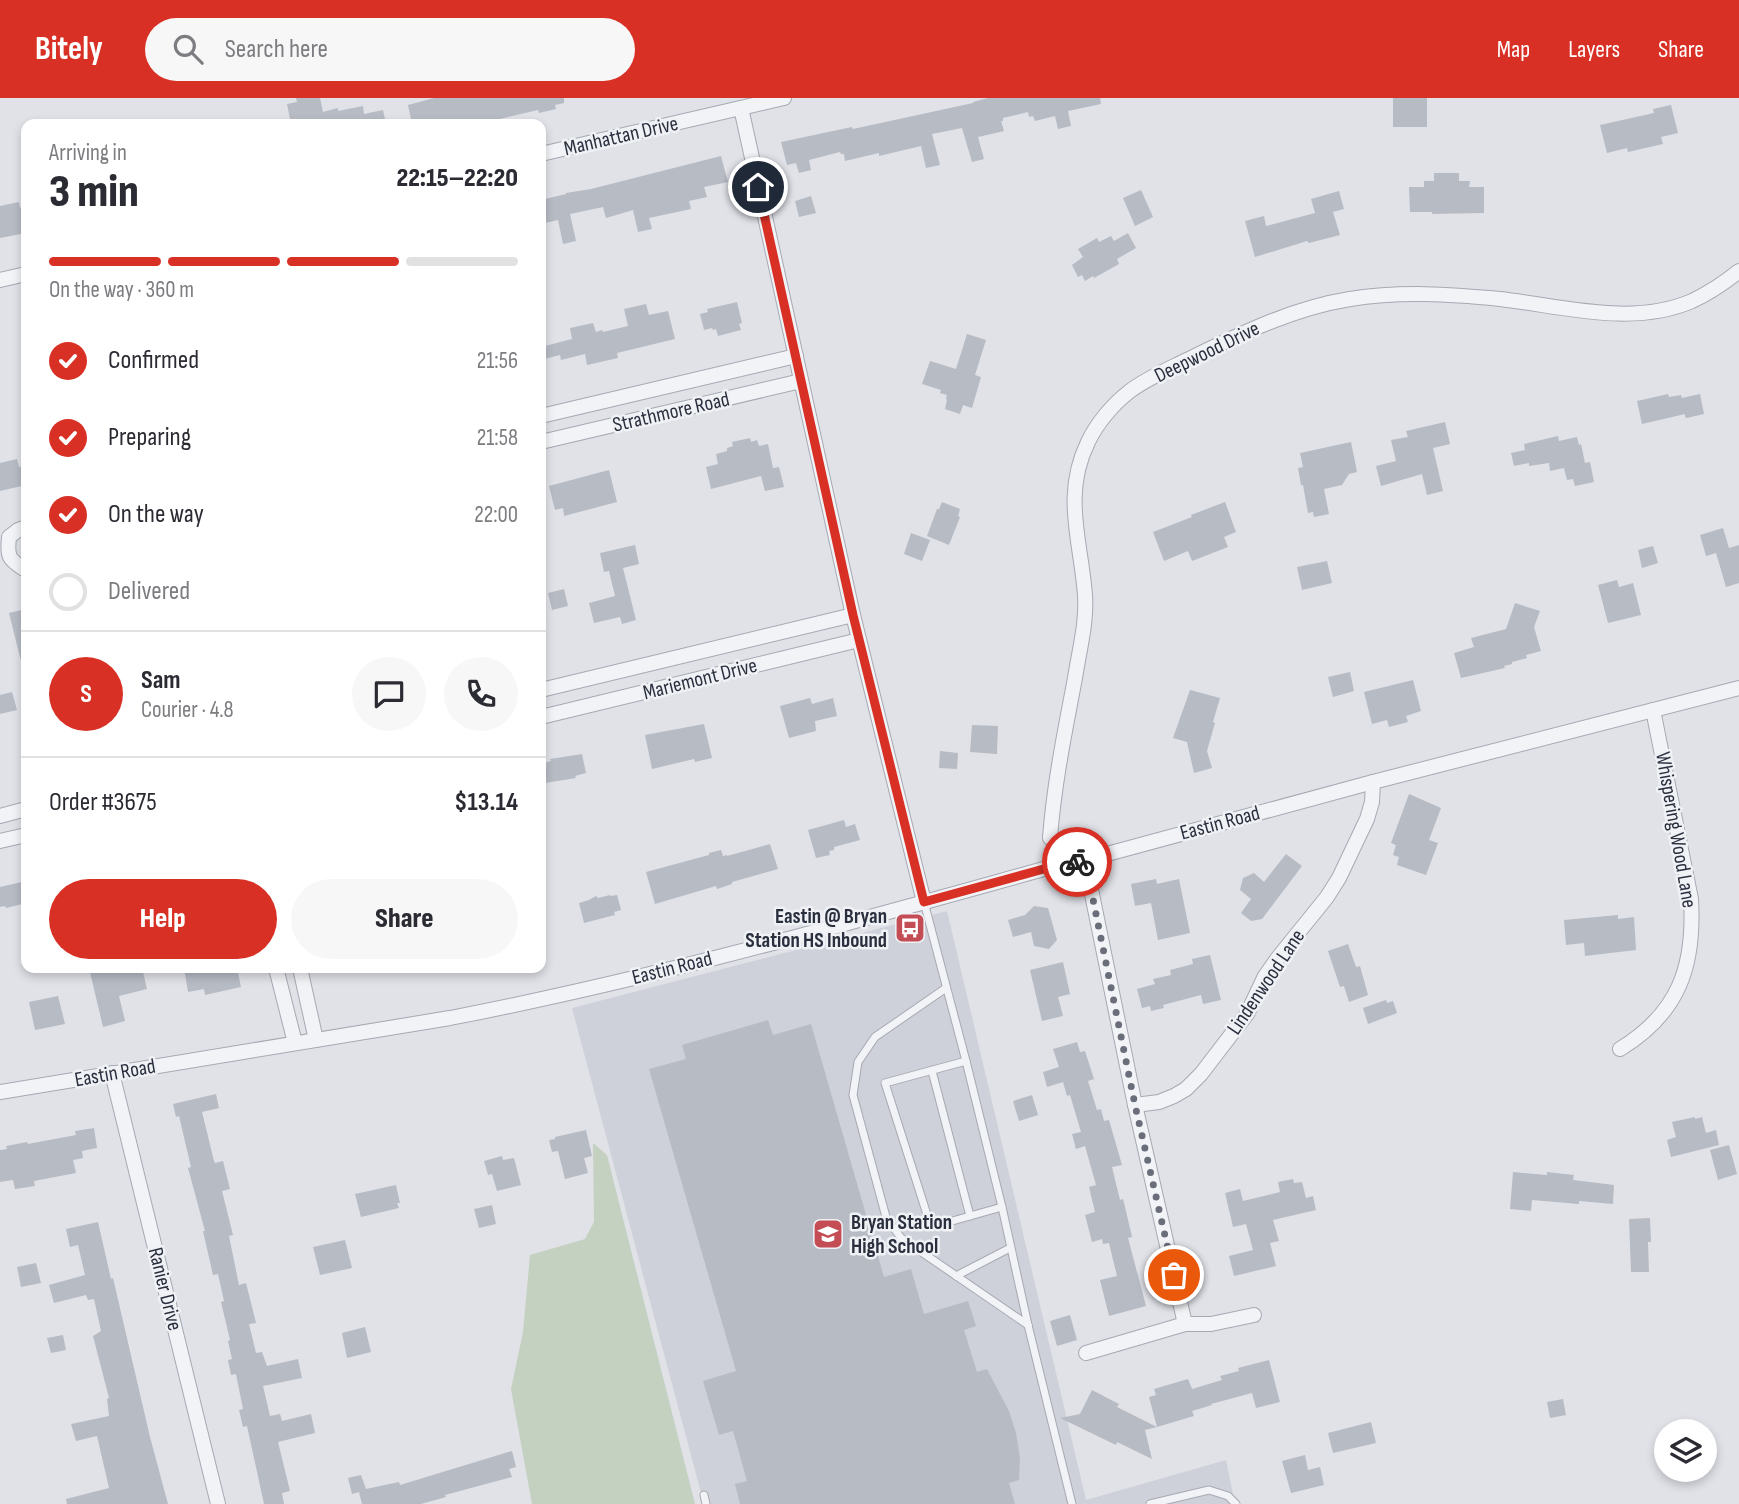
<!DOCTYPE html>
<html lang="en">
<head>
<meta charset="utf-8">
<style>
	body { margin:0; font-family:"Sofia Sans Condensed",sans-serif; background:#f7f7f7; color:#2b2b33; height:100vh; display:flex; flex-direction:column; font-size:26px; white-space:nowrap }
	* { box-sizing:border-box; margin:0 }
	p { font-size:23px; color:#7c7c81 }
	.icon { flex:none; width:38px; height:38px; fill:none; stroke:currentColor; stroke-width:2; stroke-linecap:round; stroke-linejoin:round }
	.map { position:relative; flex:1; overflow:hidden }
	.panel { position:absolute; left:21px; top:21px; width:525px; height:854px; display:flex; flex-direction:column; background:#fff; border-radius:14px; box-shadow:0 4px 10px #0003 }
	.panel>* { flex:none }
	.fabs { position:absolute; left:1654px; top:1321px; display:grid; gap:14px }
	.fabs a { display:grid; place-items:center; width:63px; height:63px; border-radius:50%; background:#fff; box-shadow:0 4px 10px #0003; font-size:35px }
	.pin { position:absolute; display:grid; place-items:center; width:60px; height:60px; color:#fff; margin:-30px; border:4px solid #fff; border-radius:50%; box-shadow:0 2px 7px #0007 }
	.courier { position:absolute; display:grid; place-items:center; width:70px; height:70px; margin:-35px; border:5px solid #d93025; border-radius:50%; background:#fff; color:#222; box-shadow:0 2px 9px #0007 }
	.head em { font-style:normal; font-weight:800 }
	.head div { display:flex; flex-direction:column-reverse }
	.head { display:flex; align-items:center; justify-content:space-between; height:119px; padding:0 28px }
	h1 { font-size:46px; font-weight:800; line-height:52px }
	.bar { display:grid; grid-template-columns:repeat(4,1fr); gap:10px 7px; align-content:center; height:84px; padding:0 28px }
	.bar i { height:9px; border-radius:5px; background:#e1e1e2 }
	.bar .selected { background:#d93025 }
	.bar p { grid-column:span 4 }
	.line { display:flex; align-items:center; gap:18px; padding:0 28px; border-top:2px solid #e1e1e2 }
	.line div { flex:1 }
	.round { display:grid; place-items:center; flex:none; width:74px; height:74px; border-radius:37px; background:#f7f7f7 }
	ol { padding:0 28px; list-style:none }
	li { display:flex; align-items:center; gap:21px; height:77px }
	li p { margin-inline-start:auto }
	li .icon { padding:7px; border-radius:50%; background:#d93025; color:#fff; stroke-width:4 }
	li:last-child { color:#7c7c81 }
	li i { width:38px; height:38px; border:4px solid #e1e1e2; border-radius:50% }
	.action { display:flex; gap:14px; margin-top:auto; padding:14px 28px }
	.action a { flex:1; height:80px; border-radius:42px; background:#d93025; color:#fff; font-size:28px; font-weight:800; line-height:80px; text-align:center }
	.action a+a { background:#f7f7f7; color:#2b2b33 }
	header { display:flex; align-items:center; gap:42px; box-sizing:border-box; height:98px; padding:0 35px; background:#d93025; color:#fff }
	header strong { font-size:33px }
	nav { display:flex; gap:38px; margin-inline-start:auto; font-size:24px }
	.search { width:490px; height:63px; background:#f7f7f7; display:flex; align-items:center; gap:18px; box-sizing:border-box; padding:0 24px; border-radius:38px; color:#7c7c81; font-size:26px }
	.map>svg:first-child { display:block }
</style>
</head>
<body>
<header>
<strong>Bitely</strong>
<div class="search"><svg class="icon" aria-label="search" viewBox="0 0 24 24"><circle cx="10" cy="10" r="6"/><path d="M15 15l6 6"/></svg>Search here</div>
<nav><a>Map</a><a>Layers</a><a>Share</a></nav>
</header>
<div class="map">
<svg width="1739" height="1406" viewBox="0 0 1739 1406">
	<rect width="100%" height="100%" fill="#e0e2e8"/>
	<polygon fill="#ced1d9" points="947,813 1086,1402 1226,1362 1235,1406 704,1406 572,910"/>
	<polygon fill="#c4d1c1" points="593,1045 607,1057 695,1406 532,1406 511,1291 523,1234 530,1157 585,1141 594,1124"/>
	<g fill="#b7bbc4">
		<polygon points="296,0 320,0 323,14 338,10 338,13 363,8 364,16 383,12 386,26 291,26 287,6 297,4"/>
		<polygon points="434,0 564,0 564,5 555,7 556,11 539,15 538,12 478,26 412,26 408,7"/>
		<polygon points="988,0 1100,0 1101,6 1068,13 1071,28 1058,31 1055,18 1035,23 1033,18 1029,19 1028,14 1003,20 1003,23 1001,23 1004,33 978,39 984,61 972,64 962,30 932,36 940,67 926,70 921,48 879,58 879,55 845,63 844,56 841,56 840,54 809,62 811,72 799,75 796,65 787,67 781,44 852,29 853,31 973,5 973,4"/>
		<rect x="1393" y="0" width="34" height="29"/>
		<polygon points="1671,7 1678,35 1661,39 1663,46 1628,54 1627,50 1607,55 1600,27 1654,15 1653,11"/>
		<polygon points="721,58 728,84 704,89 707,99 689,103 691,111 649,120 652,131 638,134 633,112 606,120 603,109 570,116 576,143 563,146 558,122 541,126 541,102 566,96 566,95 591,91"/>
		<polygon points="1434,75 1459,75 1459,83 1470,83 1469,89 1484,89 1484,115 1432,116 1432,114 1410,114 1409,89 1424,89 1424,83 1434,83"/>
		<polygon points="1141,92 1153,119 1135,128 1123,100"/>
		<polygon points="1339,93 1344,111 1333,114 1340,137 1309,145 1307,143 1255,159 1245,123 1264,118 1266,128 1315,115 1311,101"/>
		<polygon points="811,98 816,115 799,119 795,103"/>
		<polygon points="19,104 20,110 26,108 26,135 0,140 0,108"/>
		<polygon points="1128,135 1136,150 1117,161 1119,166 1094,180 1093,178 1085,183 1082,177 1078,179 1072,167 1083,159 1078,151 1097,140 1099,144 1111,138 1114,143"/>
		<polygon points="737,204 742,225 739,226 741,232 718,238 716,231 713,232 712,230 704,232 700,216 708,214 707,211"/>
		<polygon points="646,206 649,217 668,213 675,241 617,255 618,260 587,267 585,256 561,262 560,257 541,262 541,249 572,241 570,230 593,225 596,234 602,232 603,234 628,228 624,211"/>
		<polygon points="967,236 986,242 975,277 981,279 972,310 963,307 960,316 945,311 947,302 946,301 947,297 940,295 941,292 922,286 930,263 956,271"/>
		<polygon points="1668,296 1669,299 1681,297 1682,300 1700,296 1704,316 1687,320 1685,319 1685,316 1642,326 1637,303"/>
		<polygon points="1445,324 1450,346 1433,350 1443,393 1427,397 1422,376 1381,388 1376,368 1396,363 1391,342 1408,339 1406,333"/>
		<polygon points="1558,338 1559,343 1577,339 1579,347 1581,346 1585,365 1590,364 1594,384 1575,388 1573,381 1567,382 1564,370 1550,373 1549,365 1529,368 1529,365 1514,368 1511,355 1525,352 1524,346"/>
		<polygon points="750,340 751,344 757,342 759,348 768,346 773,370 779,369 784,389 765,393 761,378 711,391 706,369 718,366 716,356 727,353 727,350 733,348 732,344"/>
		<polygon points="1351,344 1357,374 1349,376 1342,387 1324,391 1329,416 1314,419 1313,414 1308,415 1303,387 1301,387 1298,370 1303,369 1300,355"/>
		<polygon points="17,361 19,369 26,367 26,387 0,393 0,365"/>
		<polygon points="609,372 617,404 564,418 563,410 555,412 549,388"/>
		<polygon points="942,404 960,411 958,418 960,419 949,447 927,438 937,411 939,411"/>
		<polygon points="1225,404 1236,434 1224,439 1228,449 1192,463 1188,453 1164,463 1153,434 1192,419 1191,417"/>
		<polygon points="1723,430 1729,450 1739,447 1739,485 1726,489 1716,455 1706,458 1700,437"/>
		<polygon points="911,435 930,442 922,463 904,456"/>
		<polygon points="635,447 639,466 623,470 636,522 622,526 620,519 594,525 589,505 615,498 609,473 604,474 600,455"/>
		<polygon points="1653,448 1658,465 1642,470 1638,452"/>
		<polygon points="1327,463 1332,485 1302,492 1297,469"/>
		<polygon points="1617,482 1619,489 1633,485 1641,517 1608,525 1598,487"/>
		<polygon points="564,491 568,508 552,512 548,495"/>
		<polygon points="1515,505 1540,513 1534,529 1541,553 1526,557 1527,560 1512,564 1512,566 1504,568 1505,570 1461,580 1454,555 1474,549 1471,540 1506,531"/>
		<polygon points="26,511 26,563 21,563 9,515"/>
		<polygon points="1350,574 1354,593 1333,599 1328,579"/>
		<polygon points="1413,582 1421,613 1406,618 1408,624 1389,629 1387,622 1372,626 1364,594"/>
		<polygon points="1190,592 1220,600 1213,624 1215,625 1207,653 1212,670 1194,675 1187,644 1173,640"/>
		<polygon points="12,594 17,612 0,616 0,597"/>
		<polygon points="810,600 812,606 833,600 837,618 815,623 816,633 789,640 780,608"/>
		<polygon points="704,626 712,660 695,664 694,661 652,671 645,637"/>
		<polygon points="972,627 998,628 997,656 970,654"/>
		<polygon points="940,653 958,655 957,671 939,670"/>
		<polygon points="582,656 586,675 575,678 576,680 545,685 541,666 551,663 550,661"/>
		<polygon points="1409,696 1441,710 1429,742 1438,745 1426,777 1397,767 1399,759 1393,757 1396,747 1391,745"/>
		<polygon points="844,722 846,729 855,726 860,742 834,749 834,752 829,753 830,757 816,760 808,732"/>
		<polygon points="770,746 778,771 732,784 732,786 717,791 716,788 655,806 646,774 709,757 709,755 721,752 723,758 727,757 727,758"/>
		<polygon points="1286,756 1302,768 1262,821 1251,823 1241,815 1251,801 1240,792 1243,780 1254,775 1264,784"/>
		<polygon points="1156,781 1157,786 1179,781 1190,835 1158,842 1151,805 1135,808 1131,786"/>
		<polygon points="26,783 26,805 6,810 5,808 0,809 0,789"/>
		<polygon points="610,797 610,798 617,797 621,812 614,814 615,817 584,825 579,805 589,802 596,798 598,800"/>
		<polygon points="1034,808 1048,810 1057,842 1049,851 1034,848 1031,834 1013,839 1008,822 1025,817"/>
		<polygon points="1618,817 1618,821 1634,819 1636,852 1585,858 1584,845 1566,847 1564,822"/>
		<polygon points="1348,846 1356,869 1360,868 1368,897 1349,904 1344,888 1340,889 1328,853"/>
		<polygon points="1210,857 1221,902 1203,906 1201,897 1163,907 1164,910 1151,913 1150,908 1142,910 1137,891 1155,886 1153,881 1171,877 1170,872 1193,866 1192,861"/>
		<polygon points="1063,864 1070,896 1058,899 1063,918 1042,923 1030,872"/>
		<polygon points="89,870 142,870 147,891 119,898 125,923 103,929"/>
		<polygon points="184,870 237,870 241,889 205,897 204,891 188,894"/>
		<polygon points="58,898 65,926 35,932 29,904"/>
		<polygon points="1386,902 1387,905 1393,903 1397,915 1368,926 1363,910"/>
		<polygon points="768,922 773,937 811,926 884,1179 911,1171 924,1216 968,1203 976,1228 964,1232 977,1274 987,1271 1009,1313 1016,1335 1020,1360 1019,1382 1009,1385 1015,1406 740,1406 735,1386 747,1383 733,1333 719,1337 703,1283 736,1273 649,971 686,961 682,947"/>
		<polygon points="1077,944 1080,954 1085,953 1094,981 1088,983 1097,1012 1101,1011 1104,1023 1109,1022 1122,1067 1112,1069 1120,1102 1123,1101 1125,1109 1132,1139 1128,1140 1146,1208 1109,1218 1100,1182 1117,1178 1109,1145 1103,1146 1102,1141 1092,1144 1085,1117 1095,1114 1089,1089 1096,1087 1085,1048 1076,1051 1072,1036 1081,1034 1070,997 1067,998 1063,984 1047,989 1043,974 1059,969 1053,951"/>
		<polygon points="216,996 219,1010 202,1014 214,1063 215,1065 223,1063 230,1091 222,1093 233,1137 229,1138 239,1187 246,1185 256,1225 249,1226 256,1255 262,1254 267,1268 298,1261 302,1280 263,1288 270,1318 280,1316 282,1323 311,1316 315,1335 278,1344 290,1393 282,1395 284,1406 264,1406 247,1328 243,1329 239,1312 243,1311 236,1276 231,1277 228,1262 232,1261 228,1243 230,1242 221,1204 224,1203 218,1176 213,1177 203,1133 205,1133 188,1070 191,1069 179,1018 176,1019 173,1006"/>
		<polygon points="1032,997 1038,1017 1019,1023 1013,1003"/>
		<polygon points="1695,1019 1695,1021 1702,1019 1706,1035 1716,1032 1719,1047 1671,1059 1667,1042 1676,1039 1672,1024"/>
		<polygon points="94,1030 97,1050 82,1053 83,1060 73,1062 76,1075 34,1083 35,1088 15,1091 13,1082 0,1084 0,1052 7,1051 6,1048 27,1044 28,1046 76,1037 75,1033"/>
		<polygon points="586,1032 592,1058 584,1060 588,1075 565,1081 558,1053 552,1054 549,1042 555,1041 555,1039"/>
		<polygon points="1729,1047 1737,1076 1718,1082 1710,1052"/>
		<polygon points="502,1058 503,1062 514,1060 521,1087 497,1093 492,1076 488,1077 484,1063"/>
		<polygon points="1513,1074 1547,1077 1547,1074 1574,1077 1573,1082 1614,1087 1613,1106 1579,1103 1579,1106 1532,1102 1531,1113 1510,1111"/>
		<polygon points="1293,1081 1294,1085 1302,1084 1306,1100 1313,1098 1316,1112 1273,1122 1279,1143 1270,1145 1276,1168 1234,1178 1229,1158 1253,1152 1246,1126 1233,1129 1225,1095 1240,1091 1243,1103 1280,1094 1278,1084"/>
		<polygon points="396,1087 400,1105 397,1105 399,1110 361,1119 355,1096"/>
		<polygon points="492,1107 496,1126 479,1130 474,1111"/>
		<polygon points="1650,1120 1651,1144 1648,1144 1649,1174 1631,1174 1629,1121"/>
		<polygon points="98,1124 111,1181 113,1180 150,1339 168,1406 67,1406 66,1401 109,1390 97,1338 76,1343 71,1326 109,1318 107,1301 109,1300 93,1238 101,1233 94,1201 88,1202 86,1197 54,1205 49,1187 85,1177 78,1147 70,1149 66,1131"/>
		<polygon points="345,1142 352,1170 320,1177 313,1149"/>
		<polygon points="36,1165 41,1185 21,1189 17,1169"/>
		<polygon points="1070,1217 1077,1242 1057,1248 1050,1223"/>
		<polygon points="365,1229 371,1254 347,1260 342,1235"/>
		<polygon points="63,1237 66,1252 51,1255 47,1240"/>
		<polygon points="1269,1262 1280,1304 1256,1310 1252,1295 1211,1306 1212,1307 1192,1313 1194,1318 1157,1329 1149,1299 1156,1297 1154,1291 1188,1281 1192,1291 1222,1282 1220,1278 1239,1273 1238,1270"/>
		<polygon points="1092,1292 1119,1306 1117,1309 1157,1329 1145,1332 1152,1361 1117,1344 1116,1347 1060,1320 1080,1316"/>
		<polygon points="1563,1301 1566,1317 1550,1320 1547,1304"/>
		<polygon points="1371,1324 1376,1345 1333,1355 1328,1335"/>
		<polygon points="512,1353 516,1369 509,1371 512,1379 445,1397 446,1399 421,1406 362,1406 359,1394 352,1396 348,1380 361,1377 366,1391 399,1384 400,1387"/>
		<polygon points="1305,1357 1308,1372 1320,1369 1324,1387 1291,1395 1282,1363"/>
	</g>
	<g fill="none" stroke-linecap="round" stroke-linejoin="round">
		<g stroke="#a6a9b2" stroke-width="9">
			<g id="service">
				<polyline points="924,804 966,963 1002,1109 1028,1227 1072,1406"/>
				<polyline points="946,890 875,939 858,964 853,997 886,1119 901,1140 1028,1227"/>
				<polyline points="966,963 885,985 931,1129 1002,1109"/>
				<polyline points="932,973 970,1118"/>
				<polyline points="956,1178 1010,1150"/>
				<polyline points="704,1397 706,1406"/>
				<polyline points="1150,1406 1209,1392 1228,1398 1236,1406"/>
			</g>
		</g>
		<g stroke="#a6a9b2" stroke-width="16">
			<g id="minor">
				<polyline points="741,10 853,517 924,804"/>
				<polyline points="541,56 784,0"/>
				<polyline points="0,182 26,176"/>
				<polyline points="541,318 796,258"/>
				<polyline points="541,344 801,283"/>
				<path d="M26,429L18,432L9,439C7,458 8,461 24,471H26"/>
				<polyline points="541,592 853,517"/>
				<polyline points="541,619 859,542"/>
				<polyline points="0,718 26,711"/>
				<path d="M1050,740C1054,686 1065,633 1075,580C1079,553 1087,525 1085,497C1081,443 1062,397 1088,344C1097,325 1113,306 1130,293C1147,280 1169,271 1189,261C1240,236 1293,210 1350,201C1400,193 1449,196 1500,201C1562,208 1632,229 1692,203C1709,195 1724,185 1739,173"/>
				<polyline points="0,743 26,737"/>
				<polyline points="1085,762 1135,1007 1185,1226"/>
				<polyline points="276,870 295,945"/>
				<polyline points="300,870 316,942"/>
				<path d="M1620,951C1679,915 1695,868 1691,801L1653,612"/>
				<polyline points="112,975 218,1406"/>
				<path d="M0,994L450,920C653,881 852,824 1051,769L1085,762L1373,684L1739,590"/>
				<polyline points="1135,1007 1159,1004 1174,998 1186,991 1201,976 1247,916 1265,878 1277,861 1327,799 1339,780 1367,721 1372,704 1373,684"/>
				<polyline points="1086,1255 1185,1226 1211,1226 1254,1217"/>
			</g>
		</g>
		<use href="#service" stroke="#f2f3f6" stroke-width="7"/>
		<use href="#minor" stroke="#f2f3f6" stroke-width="14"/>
	</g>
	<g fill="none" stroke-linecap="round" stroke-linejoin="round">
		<polyline stroke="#6a6e7a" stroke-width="7" stroke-dasharray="0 12.6" points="1077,764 1085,762 1135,1007 1174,1177"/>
		<polyline stroke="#d93025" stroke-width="9" points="758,89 853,517 924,804 1051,769 1077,764"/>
	</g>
	<defs>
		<g id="bus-square" transform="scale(1.575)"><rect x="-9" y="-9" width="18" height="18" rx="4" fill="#c44d55" stroke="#eff1f5"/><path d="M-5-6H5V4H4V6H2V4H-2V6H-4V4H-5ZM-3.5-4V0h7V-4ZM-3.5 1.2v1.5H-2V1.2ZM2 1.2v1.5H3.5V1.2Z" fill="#fff"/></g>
		<g id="school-square" transform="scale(1.575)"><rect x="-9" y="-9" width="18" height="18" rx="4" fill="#c44d55" stroke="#eff1f5"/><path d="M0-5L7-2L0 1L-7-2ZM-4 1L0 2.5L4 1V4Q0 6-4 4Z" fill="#fff"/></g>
	</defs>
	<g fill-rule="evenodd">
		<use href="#bus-square" x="910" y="830"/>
		<use href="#school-square" x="828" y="1136"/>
	</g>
	<g text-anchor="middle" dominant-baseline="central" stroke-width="5" stroke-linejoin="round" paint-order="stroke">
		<g font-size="21" fill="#2a2f3e" stroke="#eff1f5">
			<text transform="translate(621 38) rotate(-13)">Manhattan Drive</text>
			<text transform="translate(1207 254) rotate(-26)">Deepwood Drive</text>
			<text transform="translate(671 314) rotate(-13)">Strathmore Road</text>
			<text transform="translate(700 581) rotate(-14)">Mariemont Drive</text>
			<text transform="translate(1220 725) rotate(-15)">Eastin Road</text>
			<text transform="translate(1676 732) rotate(80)">Whispering Wood Lane</text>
			<text transform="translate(672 870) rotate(-14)">Eastin Road</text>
			<text transform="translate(1266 884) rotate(-56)">Lindenwood Lane</text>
			<text transform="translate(115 975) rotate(-10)">Eastin Road</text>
			<text transform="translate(165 1191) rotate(76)">Ranier Drive</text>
		</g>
		<g font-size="21" font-weight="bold" fill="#2a2f3e" stroke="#eff1f5" text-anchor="end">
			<text x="887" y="818">Eastin @ Bryan<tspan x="887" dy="24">Station HS Inbound</tspan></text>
			<text x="851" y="1124" text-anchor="start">Bryan Station<tspan x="851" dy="24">High School</tspan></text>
		</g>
	</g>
</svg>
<div class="fabs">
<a><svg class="icon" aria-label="layers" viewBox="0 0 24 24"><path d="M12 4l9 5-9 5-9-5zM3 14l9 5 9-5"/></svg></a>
</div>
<div class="pin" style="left:1174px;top:1177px;background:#ea580c"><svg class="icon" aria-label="bag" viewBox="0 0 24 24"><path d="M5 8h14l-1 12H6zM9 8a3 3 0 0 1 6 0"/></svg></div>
<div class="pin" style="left:758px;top:89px;background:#1f2937"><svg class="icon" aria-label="home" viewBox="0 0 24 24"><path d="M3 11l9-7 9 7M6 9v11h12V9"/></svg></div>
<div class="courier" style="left:1077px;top:764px"><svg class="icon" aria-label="bike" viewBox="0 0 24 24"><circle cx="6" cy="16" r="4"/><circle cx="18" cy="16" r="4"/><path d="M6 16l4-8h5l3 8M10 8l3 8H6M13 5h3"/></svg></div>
<section class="panel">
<div class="head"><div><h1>3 min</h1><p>Arriving in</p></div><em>22:15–22:20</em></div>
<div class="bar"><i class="selected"></i><i class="selected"></i><i class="selected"></i><i></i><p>On the way · 360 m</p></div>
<ol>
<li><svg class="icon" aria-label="check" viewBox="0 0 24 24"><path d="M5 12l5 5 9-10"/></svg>Confirmed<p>21:56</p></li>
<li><svg class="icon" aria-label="check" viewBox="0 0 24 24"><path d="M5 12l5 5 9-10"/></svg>Preparing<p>21:58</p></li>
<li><svg class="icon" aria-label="check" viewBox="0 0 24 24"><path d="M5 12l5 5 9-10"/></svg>On the way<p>22:00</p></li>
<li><i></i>Delivered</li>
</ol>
<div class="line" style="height:126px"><b class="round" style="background:#d93025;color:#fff">S</b><div><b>Sam</b><p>Courier · 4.8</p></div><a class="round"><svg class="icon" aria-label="chat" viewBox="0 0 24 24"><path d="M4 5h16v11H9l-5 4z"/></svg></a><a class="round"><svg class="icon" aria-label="phone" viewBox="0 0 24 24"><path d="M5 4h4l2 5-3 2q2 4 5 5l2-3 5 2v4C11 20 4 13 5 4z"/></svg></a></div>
<div class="line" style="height:91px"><div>Order #3675</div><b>$13.14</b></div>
<div class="action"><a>Help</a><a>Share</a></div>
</section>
</div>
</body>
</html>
